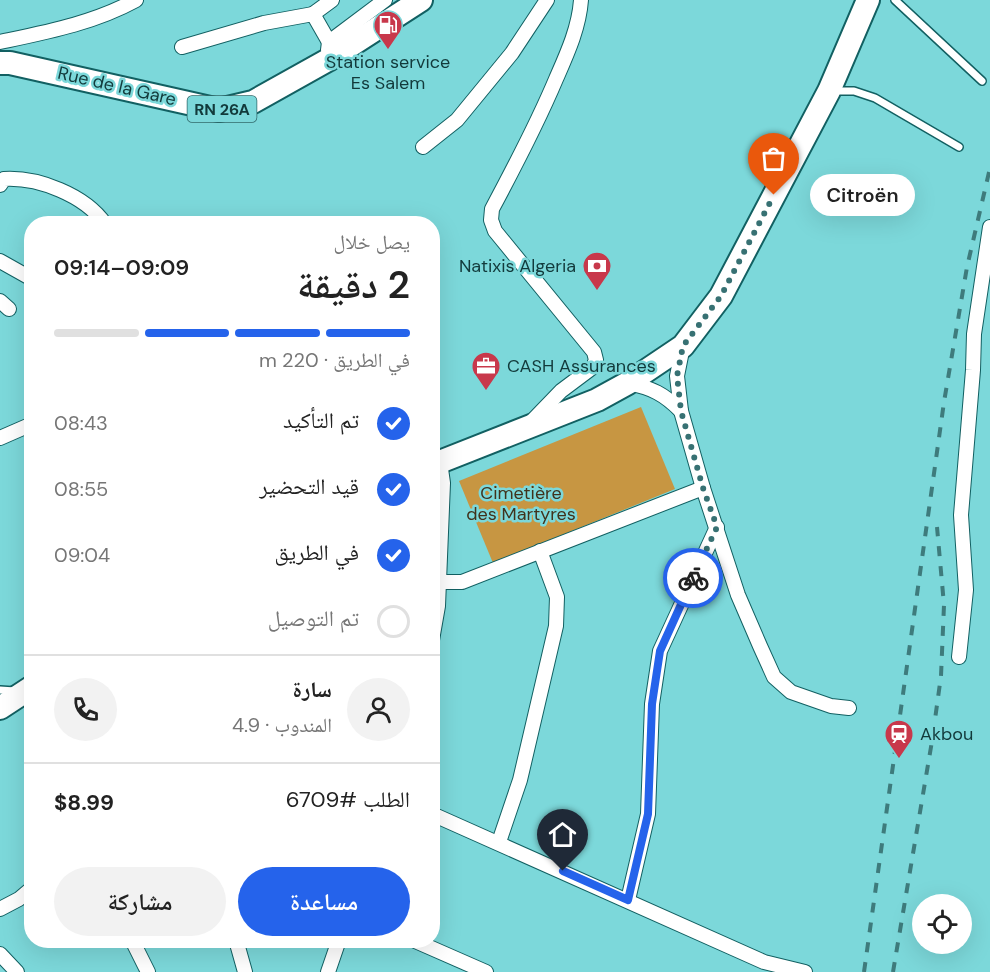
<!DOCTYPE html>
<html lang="ar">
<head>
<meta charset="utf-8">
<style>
	body { margin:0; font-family:"DM Sans","Noto Naskh Arabic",sans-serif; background:#f2f2f2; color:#222; direction:rtl; height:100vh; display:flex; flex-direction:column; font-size:22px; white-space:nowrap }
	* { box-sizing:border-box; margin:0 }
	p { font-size:20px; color:#767676 }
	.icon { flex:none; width:33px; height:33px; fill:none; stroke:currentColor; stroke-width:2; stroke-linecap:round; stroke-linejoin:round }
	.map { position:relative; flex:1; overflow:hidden; direction:ltr }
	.panel { position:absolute; left:24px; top:216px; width:416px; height:732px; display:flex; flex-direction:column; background:#fff; border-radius:24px; box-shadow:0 6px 24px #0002; direction:rtl }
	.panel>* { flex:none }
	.controls { position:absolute; left:912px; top:894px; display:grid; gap:12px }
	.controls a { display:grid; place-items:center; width:60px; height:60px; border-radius:50%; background:#fff; box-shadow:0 6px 24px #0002; font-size:30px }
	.pin { position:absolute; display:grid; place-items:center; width:51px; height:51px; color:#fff; margin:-62px -26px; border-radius:50% 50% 50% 0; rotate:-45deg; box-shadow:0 0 6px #0007 }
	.pin .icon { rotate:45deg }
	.courier { position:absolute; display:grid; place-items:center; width:60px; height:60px; margin:-30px; border:4px solid #2563eb; border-radius:50%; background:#fff; color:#222; box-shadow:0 2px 8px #0007 }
	.bubble { position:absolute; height:42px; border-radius:21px; background:#fff; box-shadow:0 6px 24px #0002; font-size:20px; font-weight:600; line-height:42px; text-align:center; direction:rtl }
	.overview em { font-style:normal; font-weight:600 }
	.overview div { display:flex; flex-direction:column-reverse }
	.overview { display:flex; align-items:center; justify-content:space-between; height:102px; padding:0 30px }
	h1 { font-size:39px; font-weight:600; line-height:45px }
	.bar { display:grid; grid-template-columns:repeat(4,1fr); gap:9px 6px; align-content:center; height:72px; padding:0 30px }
	.bar i { height:8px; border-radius:4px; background:#e0e0e0 }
	.bar .current { background:#2563eb }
	.bar p { grid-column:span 4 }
	.line { display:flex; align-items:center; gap:15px; padding:0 30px; border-top:2px solid #e0e0e0 }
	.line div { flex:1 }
	.round { display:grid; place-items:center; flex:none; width:63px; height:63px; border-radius:32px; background:#f2f2f2 }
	ol { padding:0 30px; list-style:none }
	li { display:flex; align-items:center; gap:18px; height:66px }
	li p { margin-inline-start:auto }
	li .icon { padding:6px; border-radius:50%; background:#2563eb; color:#fff; stroke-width:4 }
	li:last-child { color:#767676 }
	li i { width:33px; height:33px; border:3px solid #e0e0e0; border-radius:50% }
	.cta { display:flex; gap:12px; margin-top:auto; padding:12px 30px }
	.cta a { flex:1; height:69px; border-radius:36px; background:#2563eb; color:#fff; font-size:24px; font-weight:600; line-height:69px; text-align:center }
	.cta a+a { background:#f2f2f2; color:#222 }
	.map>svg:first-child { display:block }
</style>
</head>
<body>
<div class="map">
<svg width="990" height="972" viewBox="0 0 990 972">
	<rect width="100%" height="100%" fill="#7cd8da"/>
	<polygon fill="#c79642" points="641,407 675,489 493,563 459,481"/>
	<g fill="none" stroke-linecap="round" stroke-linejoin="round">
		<g stroke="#126062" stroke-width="10">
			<g id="service">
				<polyline points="895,0 982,81"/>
				<polyline points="832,91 854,91 875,98 959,147"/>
				<polyline points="0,690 15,691"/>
			</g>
		</g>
		<g stroke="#126062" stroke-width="16">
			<g id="minor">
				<polyline points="313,14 332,0"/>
				<path d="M0,42C47,32 94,23 136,0"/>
				<polyline points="182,47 264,23 313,14 329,42"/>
				<polyline points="328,50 329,42 385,0"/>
				<polyline points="423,147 457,120 512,53 547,0"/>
				<path d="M0,185L4,179C38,177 85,195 105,224"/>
				<polyline points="0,261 32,279"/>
				<polyline points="0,301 9,309"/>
				<polyline points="683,346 677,376 681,411 703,488 738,595 760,646 774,677 791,692 831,706 849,708"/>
				<path d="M628,383C652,388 664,394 681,411"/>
				<path d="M532,421L561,391L593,367L596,360L594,352L495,231L491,220L492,209C515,166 537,124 556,79C567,54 579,28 581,0"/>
				<polyline points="0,438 32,424"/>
				<polyline points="439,582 462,582 703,488"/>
				<polyline points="432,640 438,606 443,483 440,462"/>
				<polyline points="959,657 966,590 961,515 973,370 974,334 990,227"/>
				<polyline points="432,814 764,962 805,972"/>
				<polyline points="499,842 520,780 556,626 557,597 540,551"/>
				<polyline points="628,900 648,814 652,704 660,651 717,527"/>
				<polyline points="0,909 19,899 32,888"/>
				<polyline points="132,940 148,972"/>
				<polyline points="236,940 245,972"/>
				<polyline points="413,940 486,972"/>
				<polyline points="0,954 17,972"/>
				<polyline points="328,972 339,940"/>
			</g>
		</g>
		<g stroke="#126062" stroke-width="26">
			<g id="primary">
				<polyline points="0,63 10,63 219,110 253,102 328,60 421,0"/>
				<polyline points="432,465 597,400 628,383 683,346 721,296 829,91 868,0"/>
				<polyline points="0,708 32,687"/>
			</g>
		</g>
		<use href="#service" stroke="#fff" stroke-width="7"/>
		<use href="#minor" stroke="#fff" stroke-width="14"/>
		<use href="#primary" stroke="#fff" stroke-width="22"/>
		<g stroke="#3e7b7c" stroke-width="4" stroke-dasharray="10 10" stroke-linecap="butt">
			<polyline points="864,972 944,402 967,267 990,168"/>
			<polyline points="893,972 932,741 941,676 944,605 937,527"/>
		</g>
	</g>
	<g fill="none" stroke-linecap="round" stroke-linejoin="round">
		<polyline stroke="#377173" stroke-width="6" stroke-dasharray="0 10.8" points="693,578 717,527 703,488 681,411 677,376 683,346 721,296 774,195"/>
		<polyline stroke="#2563eb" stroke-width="8" points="563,871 628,900 648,814 652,704 660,651 693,578"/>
	</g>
	<defs>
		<g id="fuel-pin" transform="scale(1.5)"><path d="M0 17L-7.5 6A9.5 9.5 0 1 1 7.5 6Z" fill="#c8384b" stroke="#7cd8da"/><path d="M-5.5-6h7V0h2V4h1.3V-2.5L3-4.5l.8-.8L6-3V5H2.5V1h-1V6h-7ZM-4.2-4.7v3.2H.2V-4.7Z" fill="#fff"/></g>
		<g id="bank-pin" transform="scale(1.5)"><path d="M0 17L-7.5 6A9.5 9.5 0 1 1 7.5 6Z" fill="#c8384b" stroke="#7cd8da"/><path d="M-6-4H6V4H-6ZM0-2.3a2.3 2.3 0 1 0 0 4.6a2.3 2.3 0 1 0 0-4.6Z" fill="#fff"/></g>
		<g id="office-pin" transform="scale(1.5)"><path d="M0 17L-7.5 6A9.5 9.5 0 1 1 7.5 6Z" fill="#c8384b" stroke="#7cd8da"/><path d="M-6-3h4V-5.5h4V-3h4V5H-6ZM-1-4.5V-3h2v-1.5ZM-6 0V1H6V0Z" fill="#fff"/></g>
		<g id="station-pin" transform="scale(1.5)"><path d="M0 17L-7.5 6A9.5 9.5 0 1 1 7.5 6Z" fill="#c8384b" stroke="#7cd8da"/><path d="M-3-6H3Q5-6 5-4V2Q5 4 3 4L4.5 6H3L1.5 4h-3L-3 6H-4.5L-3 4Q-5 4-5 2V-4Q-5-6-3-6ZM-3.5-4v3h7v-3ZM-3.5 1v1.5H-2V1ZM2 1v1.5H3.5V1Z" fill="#fff"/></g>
	</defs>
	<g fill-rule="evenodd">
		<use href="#fuel-pin" x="388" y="25"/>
		<use href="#bank-pin" x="597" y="266"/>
		<use href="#office-pin" x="486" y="366"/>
		<use href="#station-pin" x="899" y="734"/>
	</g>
	<g text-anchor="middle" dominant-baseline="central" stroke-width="5" stroke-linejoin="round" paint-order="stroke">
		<rect fill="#7cd8da" stroke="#32696b" stroke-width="1.5" x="187.5" y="96" width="69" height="26" rx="4.5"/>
		<g font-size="16" font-weight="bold" fill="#123a3b">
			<text x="222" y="109">RN 26A</text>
		</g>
		<g font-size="18" fill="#123a3b" stroke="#7cd8da" text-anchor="start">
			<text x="388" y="62" text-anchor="middle">Station service<tspan x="388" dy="21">Es Salem</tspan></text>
			<text x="576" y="266" text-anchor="end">Natixis Algeria</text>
			<text x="507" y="366">CASH Assurances</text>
			<text x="920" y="734">Akbou</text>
		</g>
		<g font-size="18" fill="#123a3b" stroke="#7cd8da">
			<text transform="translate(117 86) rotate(13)">Rue de la Gare</text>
		</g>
		<g font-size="18" fill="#40321c" stroke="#7cd8da">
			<text x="521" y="493">Cimetière<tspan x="521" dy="21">des Martyres</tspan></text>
		</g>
	</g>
</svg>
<div class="controls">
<a><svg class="icon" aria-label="locate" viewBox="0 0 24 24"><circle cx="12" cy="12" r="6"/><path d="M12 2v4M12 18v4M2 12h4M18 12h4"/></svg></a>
</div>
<div class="pin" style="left:774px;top:195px;background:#ea580c"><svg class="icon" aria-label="bag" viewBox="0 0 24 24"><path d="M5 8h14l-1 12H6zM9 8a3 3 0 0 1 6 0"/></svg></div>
<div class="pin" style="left:563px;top:871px;background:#1f2937"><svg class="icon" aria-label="home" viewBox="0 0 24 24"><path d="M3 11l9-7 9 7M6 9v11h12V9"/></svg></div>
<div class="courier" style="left:693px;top:578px"><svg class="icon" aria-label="bike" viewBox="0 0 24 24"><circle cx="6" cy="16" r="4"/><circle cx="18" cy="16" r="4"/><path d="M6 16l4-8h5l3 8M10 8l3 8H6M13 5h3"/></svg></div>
<div class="bubble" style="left:810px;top:174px;width:105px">Citroën</div>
<section class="panel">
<div class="overview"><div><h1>2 دقيقة</h1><p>يصل خلال</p></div><em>09:09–09:14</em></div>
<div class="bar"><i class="current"></i><i class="current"></i><i class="current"></i><i></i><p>في الطريق · 220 m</p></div>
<ol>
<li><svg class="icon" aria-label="check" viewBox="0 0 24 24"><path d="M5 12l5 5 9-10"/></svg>تم التأكيد<p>08:43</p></li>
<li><svg class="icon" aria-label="check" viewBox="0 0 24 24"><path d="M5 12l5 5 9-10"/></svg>قيد التحضير<p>08:55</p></li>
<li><svg class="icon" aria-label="check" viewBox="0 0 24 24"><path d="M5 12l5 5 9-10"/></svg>في الطريق<p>09:04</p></li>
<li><i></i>تم التوصيل</li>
</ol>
<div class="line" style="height:108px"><a class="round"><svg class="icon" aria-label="person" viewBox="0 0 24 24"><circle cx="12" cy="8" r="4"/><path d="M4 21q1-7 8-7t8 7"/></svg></a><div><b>سارة</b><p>المندوب · 4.9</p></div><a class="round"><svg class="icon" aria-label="phone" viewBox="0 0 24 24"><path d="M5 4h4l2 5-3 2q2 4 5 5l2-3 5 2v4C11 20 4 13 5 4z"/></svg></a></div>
<div class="line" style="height:78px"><div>الطلب #6709</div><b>$8.99</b></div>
<div class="cta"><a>مساعدة</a><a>مشاركة</a></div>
</section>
</div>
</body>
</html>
